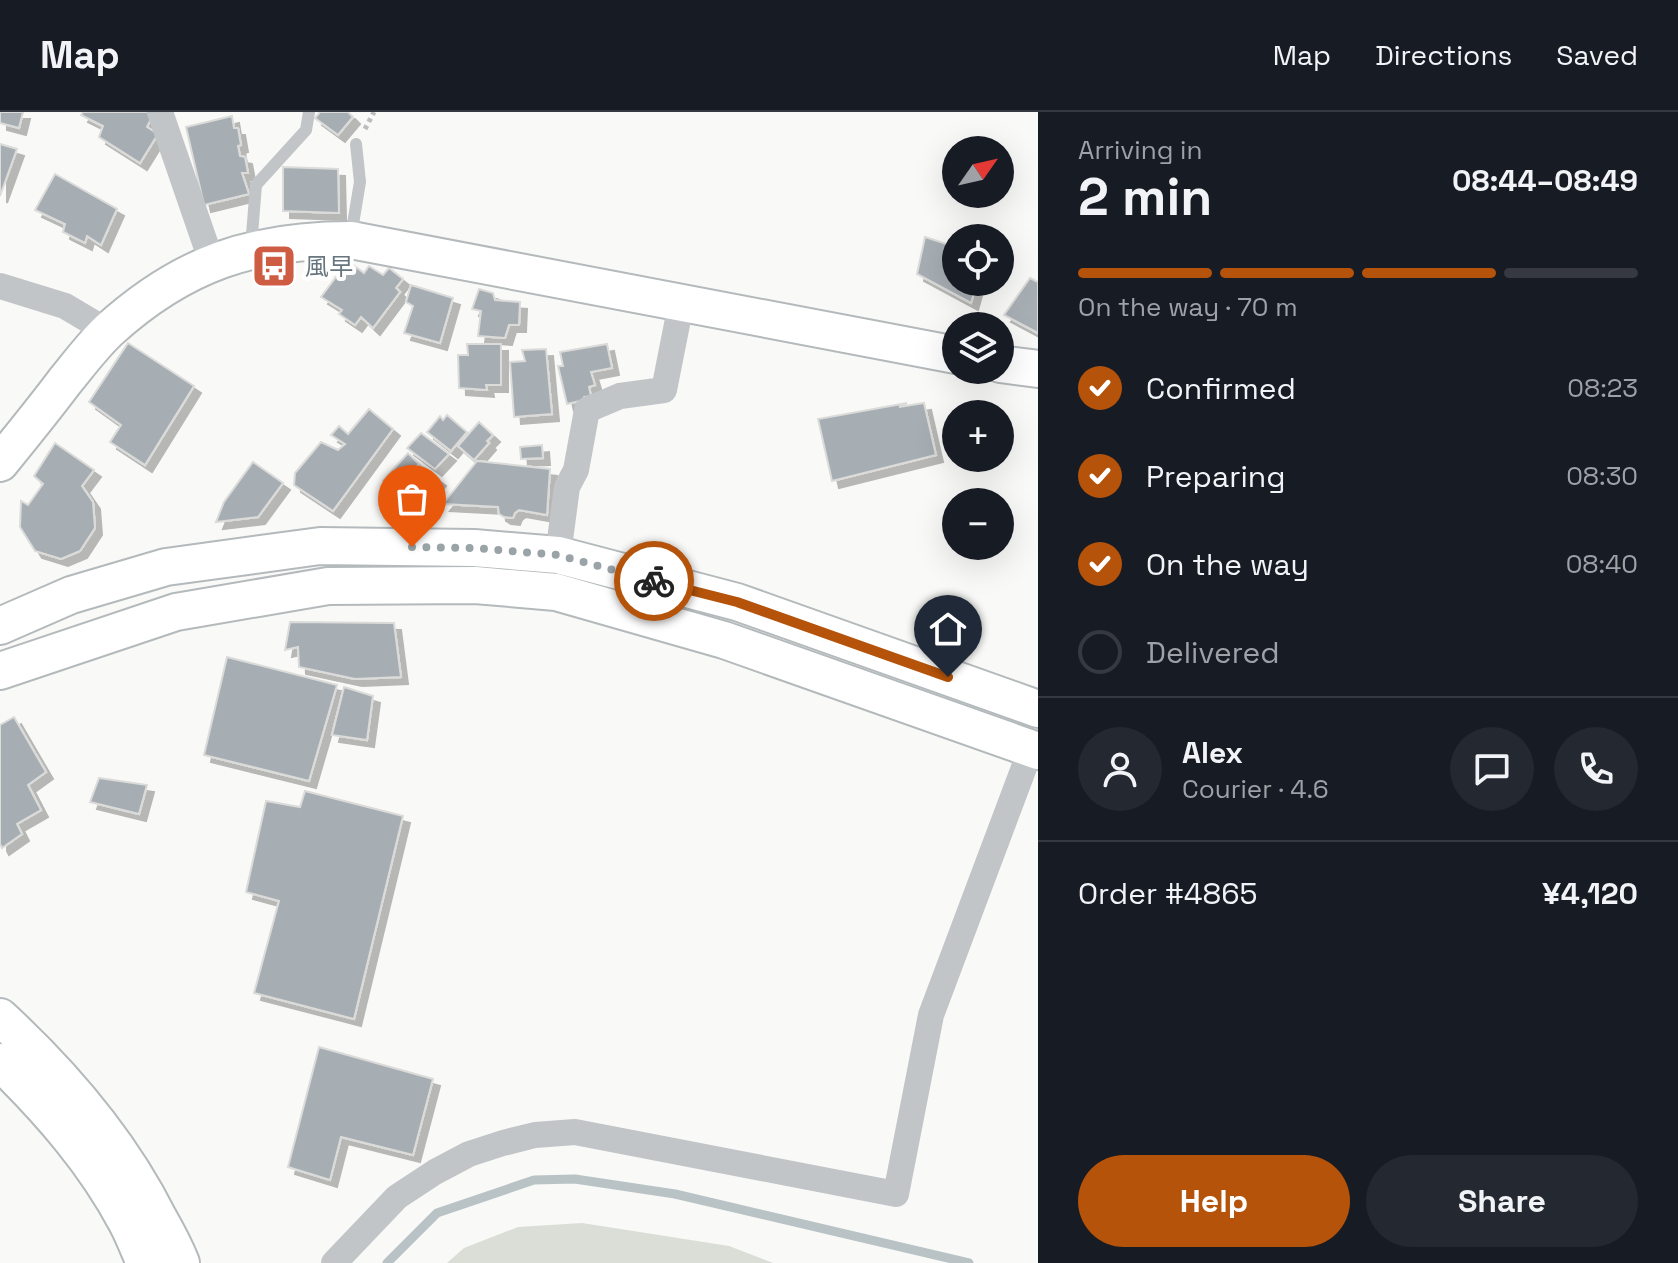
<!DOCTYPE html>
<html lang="en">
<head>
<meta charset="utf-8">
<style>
	body { margin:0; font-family:"Space Grotesk","Noto Sans JP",sans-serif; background:#242831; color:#f1f3f6; height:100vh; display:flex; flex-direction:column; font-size:30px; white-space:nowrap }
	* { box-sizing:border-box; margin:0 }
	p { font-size:26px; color:#9ea1a6 }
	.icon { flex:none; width:44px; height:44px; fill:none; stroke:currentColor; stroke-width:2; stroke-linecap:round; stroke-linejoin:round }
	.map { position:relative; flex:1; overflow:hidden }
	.side { display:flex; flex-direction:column; background:#171b24; width:640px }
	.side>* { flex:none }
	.needle { width:52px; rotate:56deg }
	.controls { position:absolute; left:942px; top:24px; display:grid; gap:16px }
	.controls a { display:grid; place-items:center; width:72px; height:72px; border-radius:50%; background:#171b24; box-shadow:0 8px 32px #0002; font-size:40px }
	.pin { position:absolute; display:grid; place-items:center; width:68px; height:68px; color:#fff; margin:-82px -34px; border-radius:50% 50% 50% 0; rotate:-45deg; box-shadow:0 0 8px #0007 }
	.pin .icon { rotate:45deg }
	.courier { position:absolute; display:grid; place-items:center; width:80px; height:80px; margin:-40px; border:6px solid #b45309; border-radius:50%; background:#fff; color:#222; box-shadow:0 2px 10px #0007 }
	.head em { font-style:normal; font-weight:700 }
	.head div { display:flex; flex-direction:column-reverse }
	.head { display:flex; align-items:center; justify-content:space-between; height:136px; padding:0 40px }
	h1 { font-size:52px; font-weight:700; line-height:60px }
	.bar { display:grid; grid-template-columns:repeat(4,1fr); gap:12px 8px; align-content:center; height:96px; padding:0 40px }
	.bar i { height:10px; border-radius:6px; background:#363941 }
	.bar .active { background:#b45309 }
	.bar p { grid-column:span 4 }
	.line { display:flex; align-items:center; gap:20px; padding:0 40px; border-top:2px solid #363941 }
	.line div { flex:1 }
	.round { display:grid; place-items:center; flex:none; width:84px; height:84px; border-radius:42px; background:#242831 }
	ol { padding:0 40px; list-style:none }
	li { display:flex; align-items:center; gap:24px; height:88px }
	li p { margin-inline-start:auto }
	li .icon { padding:8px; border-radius:50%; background:#b45309; color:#fff; stroke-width:4 }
	li:last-child { color:#9ea1a6 }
	li i { width:44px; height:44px; border:4px solid #363941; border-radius:50% }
	.primary-button { display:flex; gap:16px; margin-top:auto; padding:16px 40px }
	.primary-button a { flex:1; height:92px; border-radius:48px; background:#b45309; color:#fff; font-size:32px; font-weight:700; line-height:92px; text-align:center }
	.primary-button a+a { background:#242831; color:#f1f3f6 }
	header { display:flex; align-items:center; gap:48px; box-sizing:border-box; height:112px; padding:0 40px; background:#171b24; border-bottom:2px solid #363941 }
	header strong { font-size:38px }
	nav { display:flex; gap:44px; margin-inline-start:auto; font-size:28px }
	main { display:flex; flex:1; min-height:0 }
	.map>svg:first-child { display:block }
</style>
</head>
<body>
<header>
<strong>Map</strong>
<nav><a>Map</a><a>Directions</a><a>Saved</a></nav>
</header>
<main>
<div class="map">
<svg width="1038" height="1151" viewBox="0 0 1038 1151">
	<defs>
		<filter id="shadow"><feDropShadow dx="7" dy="7" stdDeviation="0" flood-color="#0004"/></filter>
	</defs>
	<rect width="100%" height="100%" fill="#f9f9f7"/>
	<polygon fill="#daded7" points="582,1111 729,1134 773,1151 447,1151 464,1136 518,1115"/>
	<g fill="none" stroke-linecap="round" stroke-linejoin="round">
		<polyline stroke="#b9c3c6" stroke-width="9" points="387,1151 437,1101 534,1068 575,1067 675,1082 969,1151"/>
	</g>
	<g fill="#a7aeb3" stroke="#dbdbda" stroke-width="2" filter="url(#shadow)">
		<polygon points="0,0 23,0 19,16 0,11"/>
		<polygon points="83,0 150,0 154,1 147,15 158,22 140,51 99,25 103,14 81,3"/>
		<polygon points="320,0 348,0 353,5 338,23 315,6"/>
		<polygon points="232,4 234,16 238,16 241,33 238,34 240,44 245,45 248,61 242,61 249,82 204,93 186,15"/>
		<polygon points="0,32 17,37 0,84"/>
		<polygon points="283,55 338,57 339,101 283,99"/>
		<polygon points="55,62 117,97 101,133 87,124 85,131 63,120 65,112 35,98"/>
		<polygon points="925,125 956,135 956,170 977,170 971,191 917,162"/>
		<polygon points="348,149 364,161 369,154 383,163 389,156 403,167 396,176 400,180 373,216 361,205 355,213 339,202 342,198 321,185"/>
		<polygon points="1030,166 1038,170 1038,221 1004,203"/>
		<polygon points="411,173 453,186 440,231 404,221 413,194 406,190"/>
		<polygon points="479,177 493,181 495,188 520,190 519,213 509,213 505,226 478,224 481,199 472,197"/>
		<polygon points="128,231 194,274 145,353 110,330 121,313 89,290"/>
		<polygon points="467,232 501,232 501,273 486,273 487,278 459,276 458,243 468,243"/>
		<polygon points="607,232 612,256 591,260 595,273 589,275 591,284 584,285 584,288 567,292 558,254 563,254 560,240"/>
		<polygon points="546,237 552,302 514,305 510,250 525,249 522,238"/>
		<polygon points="907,291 899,295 924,291 936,343 832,369 818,307"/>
		<polygon points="369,297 393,317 333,399 294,373 295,361 321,330 338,338 345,332 331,323 339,314 348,322"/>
		<polygon points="447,303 467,320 451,339 427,320 440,304 443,308"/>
		<polygon points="479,310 493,323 487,329 489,331 474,348 458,334"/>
		<polygon points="421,321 449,342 435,357 407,336"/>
		<polygon points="55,331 94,358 82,374 93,390 95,416 80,439 61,447 35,439 20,415 21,389 28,393 43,372 34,364"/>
		<polygon points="542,333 543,346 521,347 520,335"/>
		<polygon points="408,341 419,352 395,381 383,369"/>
		<polygon points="477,349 550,357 547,403 519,398 515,401 513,406 504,405 499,402 498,395 443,392"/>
		<polygon points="253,350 283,371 258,405 216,410 224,390"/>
		<polygon points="421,354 439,367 412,403 397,390 410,374 407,372"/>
		<polygon points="290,510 394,511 401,565 355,567 299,555 298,535 285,538"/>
		<polygon points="227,545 337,573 309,669 204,643"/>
		<polygon points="344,575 373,584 367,628 332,623"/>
		<polygon points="14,605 46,660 28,673 41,698 17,712 22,722 2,736 0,732 0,613"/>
		<polygon points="99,666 147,673 139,702 90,690"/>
		<polygon points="305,679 403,704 354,907 254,881 279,789 246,780 266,689 300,695"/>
		<polygon points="319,935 433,967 413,1043 341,1025 330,1068 288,1055"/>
	</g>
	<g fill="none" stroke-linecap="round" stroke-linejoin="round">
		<g stroke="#b4b9bc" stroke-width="40">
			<g id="secondary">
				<polyline points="1000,252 1038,257"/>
				<path d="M0,351C22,324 44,297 65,269C79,252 93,233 109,218C183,151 253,128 351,128L956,243"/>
				<polyline points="0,514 71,483 166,455 320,434 474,436 558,443 737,490 1038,597"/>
				<polyline points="0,559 176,500 328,474 475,473 556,480 724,528 1038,639"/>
				<path d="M0,905C64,964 120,1029 159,1107C167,1121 175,1136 181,1151"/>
				<path d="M0,950C49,998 95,1050 127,1111C134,1124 139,1138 145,1151"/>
			</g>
		</g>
		<polyline stroke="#bbbec0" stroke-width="5" stroke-dasharray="4 4" stroke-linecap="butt" points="365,17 374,0"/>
		<g stroke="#c1c5c8" stroke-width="12">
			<polyline points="351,124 360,70 356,32"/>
			<polyline points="251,135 256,73 306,18 309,0"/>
		</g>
		<g stroke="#c1c5c8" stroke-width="26">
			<polyline points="160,0 212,151"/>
			<polyline points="0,174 65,194 107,219"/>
			<polyline points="558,443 567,375 576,358 587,298 620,284 664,278 681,192"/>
			<polyline points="334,1151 397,1085 435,1060 469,1042 503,1031 535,1023 575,1020 896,1082 931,903 1031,637"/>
		</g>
		<use href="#secondary" stroke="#fff" stroke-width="36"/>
	</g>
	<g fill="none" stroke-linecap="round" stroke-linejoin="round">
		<polyline stroke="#9aa4a8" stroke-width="8" stroke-dasharray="0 14.4" points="412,435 474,436 558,443 654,469"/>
		<polyline stroke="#b45309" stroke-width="10" points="654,469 737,490 948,565"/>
	</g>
	<defs>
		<g id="bus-square" transform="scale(2.3)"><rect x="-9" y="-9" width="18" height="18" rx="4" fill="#ce5c43" stroke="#fff"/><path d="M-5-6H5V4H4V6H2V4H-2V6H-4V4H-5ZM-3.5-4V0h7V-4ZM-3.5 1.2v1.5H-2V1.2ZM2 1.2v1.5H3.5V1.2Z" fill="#fff"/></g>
	</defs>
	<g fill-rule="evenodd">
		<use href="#bus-square" x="274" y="154"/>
	</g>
	<g text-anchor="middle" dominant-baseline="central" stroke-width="8" stroke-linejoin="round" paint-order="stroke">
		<g font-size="24" fill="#67767e" stroke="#fff" text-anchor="start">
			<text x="305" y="154">風早</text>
		</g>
	</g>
</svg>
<div class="controls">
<a><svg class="needle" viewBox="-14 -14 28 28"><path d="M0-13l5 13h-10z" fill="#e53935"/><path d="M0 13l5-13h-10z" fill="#9ea1a6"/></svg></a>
<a><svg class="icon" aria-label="locate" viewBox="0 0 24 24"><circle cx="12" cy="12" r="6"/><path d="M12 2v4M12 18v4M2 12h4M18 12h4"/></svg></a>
<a><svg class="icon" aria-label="layers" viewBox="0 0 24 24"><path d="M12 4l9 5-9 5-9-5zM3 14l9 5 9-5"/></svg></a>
<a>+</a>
<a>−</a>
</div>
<div class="pin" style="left:412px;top:435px;background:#ea580c"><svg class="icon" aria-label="bag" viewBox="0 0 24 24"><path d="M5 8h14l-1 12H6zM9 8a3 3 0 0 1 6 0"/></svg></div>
<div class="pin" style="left:948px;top:565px;background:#1f2937"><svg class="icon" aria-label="home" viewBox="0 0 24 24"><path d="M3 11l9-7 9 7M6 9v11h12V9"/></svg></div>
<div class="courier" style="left:654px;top:469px"><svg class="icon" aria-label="bike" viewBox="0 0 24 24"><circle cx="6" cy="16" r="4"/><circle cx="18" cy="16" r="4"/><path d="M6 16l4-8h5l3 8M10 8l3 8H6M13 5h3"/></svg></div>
</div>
<section class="side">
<div class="head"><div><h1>2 min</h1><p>Arriving in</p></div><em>08:44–08:49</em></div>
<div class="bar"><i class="active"></i><i class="active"></i><i class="active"></i><i></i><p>On the way · 70 m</p></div>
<ol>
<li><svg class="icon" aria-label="check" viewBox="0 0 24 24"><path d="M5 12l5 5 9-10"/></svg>Confirmed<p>08:23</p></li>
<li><svg class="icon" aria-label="check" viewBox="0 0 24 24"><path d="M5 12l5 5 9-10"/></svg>Preparing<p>08:30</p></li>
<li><svg class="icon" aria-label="check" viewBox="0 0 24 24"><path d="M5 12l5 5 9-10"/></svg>On the way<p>08:40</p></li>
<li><i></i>Delivered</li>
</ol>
<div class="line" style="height:144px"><a class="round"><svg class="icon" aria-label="person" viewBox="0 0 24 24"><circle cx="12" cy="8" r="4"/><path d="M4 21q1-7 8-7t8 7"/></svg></a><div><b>Alex</b><p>Courier · 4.6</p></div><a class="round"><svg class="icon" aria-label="chat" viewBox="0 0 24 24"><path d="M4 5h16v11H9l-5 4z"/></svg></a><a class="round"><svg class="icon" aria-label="phone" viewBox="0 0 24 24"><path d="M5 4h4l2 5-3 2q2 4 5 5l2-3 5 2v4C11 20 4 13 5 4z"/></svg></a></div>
<div class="line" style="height:104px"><div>Order #4865</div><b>¥4,120</b></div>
<div class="primary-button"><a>Help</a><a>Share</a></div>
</section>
</main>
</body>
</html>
